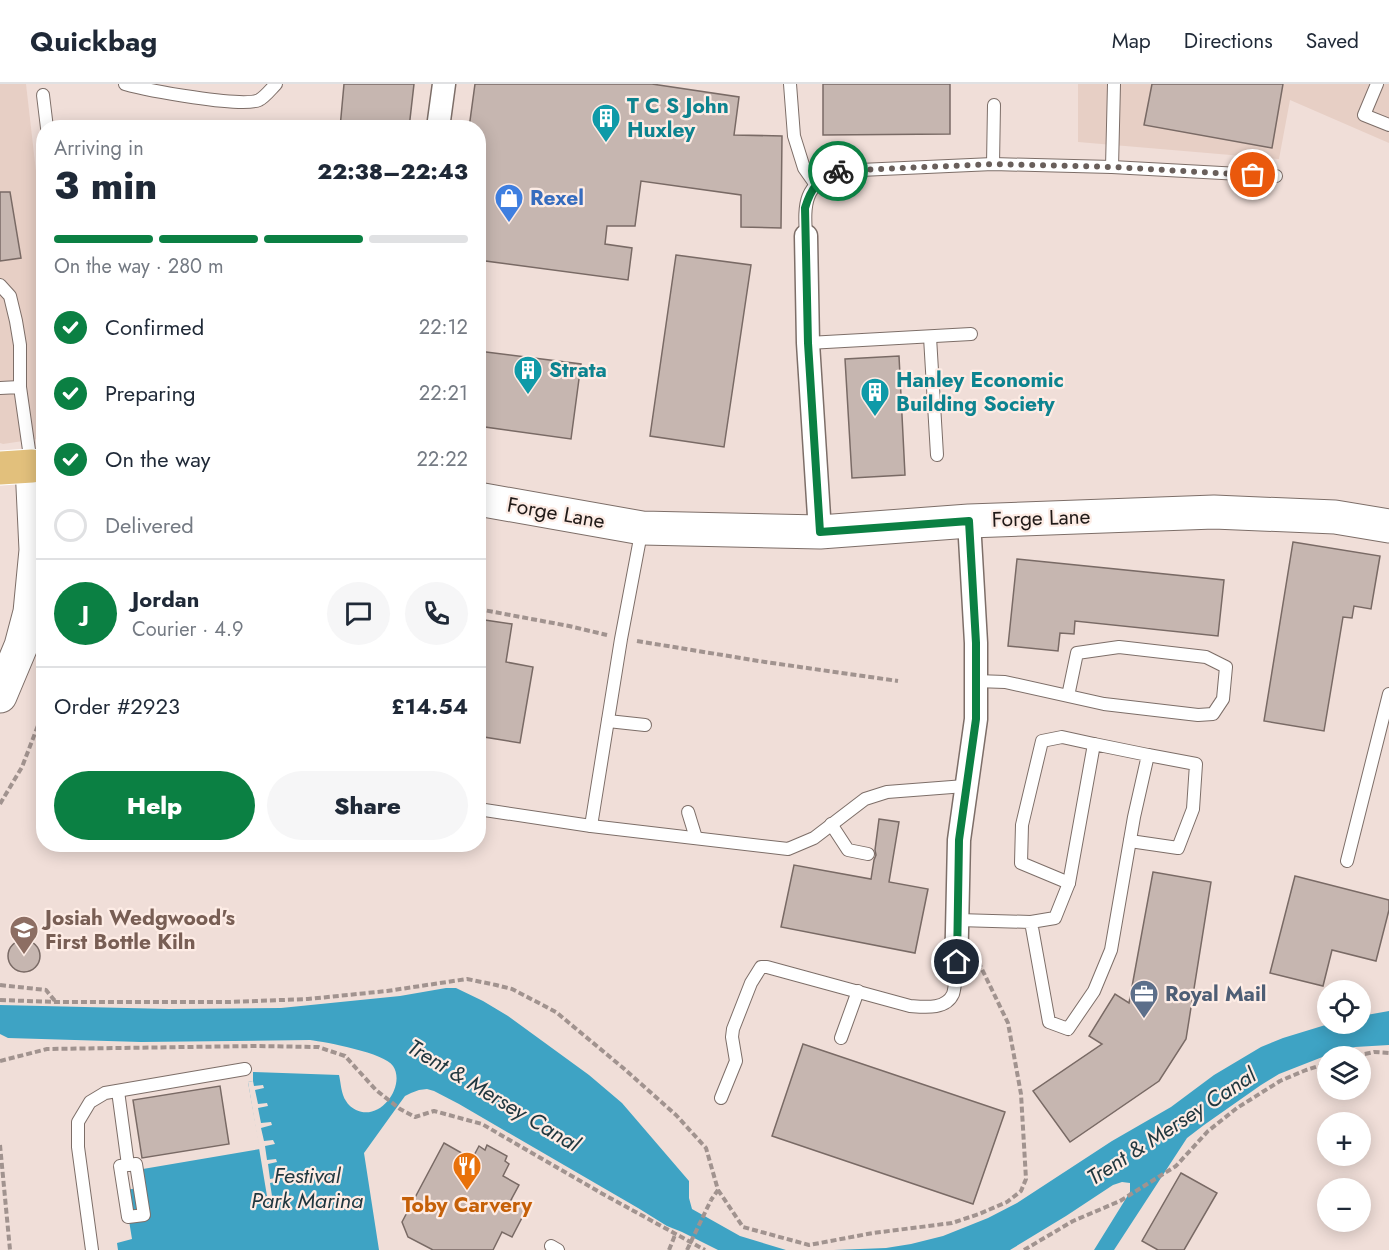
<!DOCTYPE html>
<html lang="en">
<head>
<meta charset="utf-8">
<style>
	body { margin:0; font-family:Jost,sans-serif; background:#f6f6f7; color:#1f2937; height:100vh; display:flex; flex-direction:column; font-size:22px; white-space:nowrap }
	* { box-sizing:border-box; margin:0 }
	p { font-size:20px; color:#747a83 }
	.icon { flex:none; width:33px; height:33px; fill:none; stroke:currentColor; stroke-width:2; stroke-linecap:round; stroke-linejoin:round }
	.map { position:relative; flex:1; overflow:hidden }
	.details { position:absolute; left:36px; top:36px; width:450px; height:732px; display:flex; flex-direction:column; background:#fff; border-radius:24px; box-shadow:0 3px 15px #0003 }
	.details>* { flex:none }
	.tools { position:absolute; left:1317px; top:896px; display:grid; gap:12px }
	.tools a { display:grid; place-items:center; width:54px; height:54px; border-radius:50%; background:#fff; box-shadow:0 3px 15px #0003; font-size:30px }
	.pin { position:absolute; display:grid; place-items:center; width:51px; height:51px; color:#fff; margin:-26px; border:3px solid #fff; border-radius:50%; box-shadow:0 2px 6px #0007 }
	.courier { position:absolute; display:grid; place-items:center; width:60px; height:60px; margin:-30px; border:4px solid #0b8043; border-radius:50%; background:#fff; color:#222; box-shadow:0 2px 8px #0007 }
	.headline em { font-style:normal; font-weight:800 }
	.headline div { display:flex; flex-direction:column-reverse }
	.headline { display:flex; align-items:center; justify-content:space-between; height:102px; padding:0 18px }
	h1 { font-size:39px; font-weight:800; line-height:45px }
	.bar { display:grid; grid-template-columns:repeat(4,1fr); gap:9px 6px; align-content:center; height:72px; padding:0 18px }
	.bar i { height:8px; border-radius:4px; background:#e0e1e3 }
	.bar .selected { background:#0b8043 }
	.bar p { grid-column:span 4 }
	.line { display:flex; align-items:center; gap:15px; padding:0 18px; border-top:2px solid #e0e1e3 }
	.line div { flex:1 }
	.round { display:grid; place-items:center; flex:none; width:63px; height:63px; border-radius:32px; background:#f6f6f7 }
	ol { padding:0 18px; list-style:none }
	li { display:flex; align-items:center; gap:18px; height:66px }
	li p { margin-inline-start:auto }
	li .icon { padding:6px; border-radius:50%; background:#0b8043; color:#fff; stroke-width:4 }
	li:last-child { color:#747a83 }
	li i { width:33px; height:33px; border:3px solid #e0e1e3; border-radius:50% }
	.primary-button { display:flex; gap:12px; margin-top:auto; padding:12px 18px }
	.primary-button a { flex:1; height:69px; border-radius:36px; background:#0b8043; color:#fff; font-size:24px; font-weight:800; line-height:69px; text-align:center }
	.primary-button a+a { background:#f6f6f7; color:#1f2937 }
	header { display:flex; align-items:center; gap:36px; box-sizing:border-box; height:84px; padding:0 30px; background:#fff; border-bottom:2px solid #e0e1e3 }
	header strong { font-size:28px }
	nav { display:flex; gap:33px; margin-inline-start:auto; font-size:21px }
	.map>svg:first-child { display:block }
</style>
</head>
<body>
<header>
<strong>Quickbag</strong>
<nav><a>Map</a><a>Directions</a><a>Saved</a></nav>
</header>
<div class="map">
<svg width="1389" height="1166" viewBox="0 0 1389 1166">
	<rect width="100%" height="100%" fill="#f0ded8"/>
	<g fill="#e7cfc5">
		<polygon points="0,0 26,0 44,157 43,354 3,360 0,359"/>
		<polygon points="1078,0 1389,0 1389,59 1290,16 1279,75 1078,58"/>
	</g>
	<g fill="#3ea3c4">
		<path d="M446,904H456L483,917L508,932L589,991L622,1019L689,1097V1114L692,1125L740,1152L786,1166H718L682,1148L667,1142L638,1124L459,1020L434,1007L427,1005L419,1006L411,1009L405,1012L364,1069L379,1166H118L117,1159L132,1155L124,1106L140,1104L137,1086L260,1065L248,998L253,997V988L339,991C341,999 341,1010 346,1017C348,1021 352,1024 356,1026C381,1038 406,1001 393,982C385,969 326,958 310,956L141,958L8,954L0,950V921L169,925L281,924L400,912Z"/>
		<polygon points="1389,927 1389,961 1355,963 1325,972 1279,990 1261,1001 1204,1041 1187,1054 1114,1166 1094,1166 1130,1108 1130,1099 1122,1098 1113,1101 1066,1132 1010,1166 834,1166 886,1164 911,1160 943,1152 988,1134 1017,1119 1112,1057 1171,1023 1214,991 1261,963 1283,954 1332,939 1360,939 1361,932"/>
	</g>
	<polygon fill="#f0ded8" points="253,997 254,1002 263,1001 264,1004 255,1006 258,1020 267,1019 268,1022 258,1024 261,1039 271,1038 272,1041 261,1044 264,1057 273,1056 275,1060 265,1062 267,1076 276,1075 277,1078 268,1080 270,1095 280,1093 280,1097 270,1099 272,1112 281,1112 282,1117 268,1118 248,998"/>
	<g fill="#c6b6b0" stroke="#796a65" stroke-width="1.5">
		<polygon points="344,0 414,0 409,44 340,44"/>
		<polygon points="475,0 652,0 739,13 734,51 782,52 781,144 741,143 741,111 641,97 635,142 607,142 605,160 632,164 628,196 478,176 478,44 469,44"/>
		<polygon points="823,0 950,0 950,50 823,51"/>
		<polygon points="1152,0 1283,0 1272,64 1144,41"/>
		<polygon points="0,108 10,108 21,174 0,177"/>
		<polygon points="676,171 751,181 724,363 650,352"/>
		<polygon points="478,267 581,280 571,355 478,342"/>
		<polygon points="899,272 905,391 852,394 845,275"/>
		<polygon points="1293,458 1380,472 1371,525 1354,522 1352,534 1343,533 1324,647 1264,637"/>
		<polygon points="1017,475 1224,496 1218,552 1075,537 1074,550 1060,549 1058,567 1008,562"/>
		<polygon points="478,535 512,540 506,578 533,583 520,659 478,652"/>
		<polygon points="879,735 899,738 889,798 928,805 915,869 781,843 794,781 871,795 874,776 876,771 875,766"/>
		<polygon points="1153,788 1211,798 1186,955 1159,997 1070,1058 1033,1007 1102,960 1089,952 1115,910 1129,919"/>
		<polygon points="1295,792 1389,816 1389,826 1376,877 1332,866 1323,902 1270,889"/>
		<circle cx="24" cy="872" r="16"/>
		<polygon points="803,960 1005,1028 973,1120 772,1052"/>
		<polygon points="220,1002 229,1060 142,1074 133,1016"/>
		<polygon points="444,1059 472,1075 479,1062 485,1066 487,1061 507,1072 505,1077 509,1080 503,1092 519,1101 511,1116 527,1124 512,1153 502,1148 493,1166 433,1166 408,1153 402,1138"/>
		<polygon points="1181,1089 1217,1109 1184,1166 1158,1166 1142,1157"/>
	</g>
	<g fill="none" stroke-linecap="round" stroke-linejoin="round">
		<g stroke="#7d6e68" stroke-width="14">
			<g id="lane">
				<path d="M125,0C146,6 242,24 259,16C265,13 271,5 276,0"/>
				<polyline points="790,0 794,52 804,84 816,101"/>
				<polyline points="1377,0 1364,31 1389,41"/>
				<polyline points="43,11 47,44"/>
				<polyline points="993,80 994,21"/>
				<polyline points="1112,83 1114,0"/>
				<path d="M806,152C804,119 804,101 838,87L993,80L1112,83L1276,92"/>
				<polyline points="0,201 10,212 16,237 20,261 20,303"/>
				<polyline points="930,253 937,371"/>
				<polyline points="808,259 971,250"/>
				<polyline points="0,304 20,303 31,380"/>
				<polyline points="976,597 1005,598 1104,620 1198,631 1213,630 1223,615 1226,583 1206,573 1119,563 1077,569 1068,612"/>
				<polyline points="608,637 645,641"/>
				<polyline points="478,725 591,742 788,765 814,754 865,715 887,708 965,702"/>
				<polyline points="688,728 696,754"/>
				<polyline points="831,740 848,766 868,770"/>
				<polyline points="591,742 621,555 642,444"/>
				<polyline points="1130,757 1178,764 1193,725 1196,680 1148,671"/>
				<polyline points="1347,777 1389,610"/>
				<polyline points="1069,799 1021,779 1022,741 1042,657 1062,653 1094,660"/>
				<polyline points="958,836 1031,838 1055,834 1069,799 1094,660 1148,671 1134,733 1111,866 1094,907 1068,945 1049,938 1031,838"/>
				<polyline points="841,954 858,907"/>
				<polyline points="118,1007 128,1081"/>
				<path d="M721,1014L736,977L732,953L733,945L751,899L761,883H767L910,922C924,923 946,926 953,910C955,904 955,897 956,891"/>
				<polygon points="136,1080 144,1131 128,1133 120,1082"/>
				<polyline points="551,1162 558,1166"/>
				<polyline points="92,1166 78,1063 78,1038 90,1018 105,1009 245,985"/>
			</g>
		</g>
		<g stroke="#7d6e68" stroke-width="25">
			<g id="street">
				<polyline points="438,44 444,0"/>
				<polyline points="806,152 808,259 820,448"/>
				<polyline points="956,891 959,756 976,635 976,559 969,437"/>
			</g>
		</g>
		<g stroke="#7d6e68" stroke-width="35">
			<g id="secondary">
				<polyline points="478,415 642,444 820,448 969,437 1214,428 1335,433 1389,442"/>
				<polyline points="0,612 21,562 30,528 36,466 32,382 44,382"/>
			</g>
		</g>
		<g stroke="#fff" stroke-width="35">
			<polyline id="highway" points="0,384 32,382"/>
		</g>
		<g stroke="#a1938f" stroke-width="4" stroke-dasharray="6 3" stroke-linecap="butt">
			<polyline points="478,525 569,542 607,551"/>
			<polyline points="637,557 765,578 898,597"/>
			<polyline points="0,720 22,683 44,626"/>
			<polyline points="0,901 46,906 55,917"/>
			<polyline points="0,916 56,918 230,918 308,915 387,907 467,895 496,901 512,905 556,928 622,983 676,1031 706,1064 718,1106 711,1116"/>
			<polyline points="1356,972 1374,968 1389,969"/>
			<polyline points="0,977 47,965 257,962 318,963 345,972 376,1006 400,1025 415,1033 434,1027 482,1040 601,1109 705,1166"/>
			<polyline points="0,1061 10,1166"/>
			<polyline points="718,1106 743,1143 809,1161 873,1149 952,1139 979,1130 1007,1118 1021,1107 1026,1095 1021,1010 1008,939 979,879"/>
			<polyline points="669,1166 675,1151"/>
			<polyline points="1024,1166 1073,1137 1120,1117 1176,1082 1208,1047 1237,1024 1280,997 1306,986 1328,979"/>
		</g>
		<use href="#lane" stroke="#fff" stroke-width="12"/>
		<use href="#street" stroke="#fff" stroke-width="22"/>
		<use href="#secondary" stroke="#fff" stroke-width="33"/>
		<use href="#highway" stroke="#e2c07c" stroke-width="33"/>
		<polyline stroke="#a1938f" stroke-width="4" stroke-dasharray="6 3" stroke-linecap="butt" points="687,1166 711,1116"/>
	</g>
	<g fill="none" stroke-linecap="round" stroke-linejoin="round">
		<polyline stroke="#695f5b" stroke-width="6" stroke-dasharray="0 10.8" points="838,87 993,80 1112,83 1253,91"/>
		<path stroke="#0b8043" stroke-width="8" d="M838,87C818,95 811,104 805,124L808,259L820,448L969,437L976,559V635L959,756L957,878"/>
	</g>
	<defs>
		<g id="building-pin" transform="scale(1.5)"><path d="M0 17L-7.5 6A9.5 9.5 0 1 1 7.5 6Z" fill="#0f9aa8" stroke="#fdece5"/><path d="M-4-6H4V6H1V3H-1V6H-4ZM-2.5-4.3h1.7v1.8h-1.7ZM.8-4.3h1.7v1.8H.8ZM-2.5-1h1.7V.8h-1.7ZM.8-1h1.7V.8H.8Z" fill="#fff"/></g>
		<g id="shop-pin" transform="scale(1.5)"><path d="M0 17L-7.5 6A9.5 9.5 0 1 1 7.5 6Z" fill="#3f7fe0" stroke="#fdece5"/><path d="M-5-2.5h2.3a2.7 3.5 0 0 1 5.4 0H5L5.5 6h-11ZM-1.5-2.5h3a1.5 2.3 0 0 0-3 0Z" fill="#fff"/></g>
		<g id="school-pin" transform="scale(1.5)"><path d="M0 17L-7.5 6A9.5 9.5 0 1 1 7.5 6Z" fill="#8d6e63" stroke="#fdece5"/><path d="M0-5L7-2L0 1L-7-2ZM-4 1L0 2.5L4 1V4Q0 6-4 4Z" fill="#fff"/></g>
		<g id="office-pin" transform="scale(1.5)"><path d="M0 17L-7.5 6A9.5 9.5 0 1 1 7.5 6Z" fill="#5c6f8a" stroke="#fdece5"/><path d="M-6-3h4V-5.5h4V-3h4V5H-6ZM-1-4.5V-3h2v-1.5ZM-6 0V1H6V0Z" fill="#fff"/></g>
		<g id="restaurant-pin" transform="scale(1.5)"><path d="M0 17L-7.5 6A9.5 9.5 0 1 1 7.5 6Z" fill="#e8710a" stroke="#fdece5"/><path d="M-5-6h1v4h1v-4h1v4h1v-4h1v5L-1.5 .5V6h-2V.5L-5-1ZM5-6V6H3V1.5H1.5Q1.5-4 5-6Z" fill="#fff"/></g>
	</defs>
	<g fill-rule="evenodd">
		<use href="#building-pin" x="606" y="34"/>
		<use href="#shop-pin" x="509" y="114"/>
		<use href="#building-pin" x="528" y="286"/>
		<use href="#building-pin" x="875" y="308"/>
		<use href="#school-pin" x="24" y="846"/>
		<use href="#office-pin" x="1144" y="910"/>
		<use href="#restaurant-pin" x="467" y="1082"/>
	</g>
	<g text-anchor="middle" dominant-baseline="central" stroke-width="4.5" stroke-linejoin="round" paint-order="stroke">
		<g font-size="21" font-weight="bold" fill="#0d838f" stroke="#fdece5" text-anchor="start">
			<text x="627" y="22">T C S John<tspan x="627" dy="24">Huxley</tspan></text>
			<text x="549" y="286">Strata</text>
			<text x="896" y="296">Hanley Economic<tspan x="896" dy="24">Building Society</tspan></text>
		</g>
		<g font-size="21" font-weight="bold" fill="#366cbe" stroke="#fdece5" text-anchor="start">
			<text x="530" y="114">Rexel</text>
		</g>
		<g font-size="21" fill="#201a18" stroke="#fdece5">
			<text transform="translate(556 429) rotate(10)">Forge Lane</text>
			<text transform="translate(1041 434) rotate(-2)">Forge Lane</text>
		</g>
		<g font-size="21" font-weight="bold" fill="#785e54" stroke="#fdece5" text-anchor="start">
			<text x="45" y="834">Josiah Wedgwood's<tspan x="45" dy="24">First Bottle Kiln</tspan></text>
		</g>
		<g font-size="21" font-weight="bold" fill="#4e5e75" stroke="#fdece5" text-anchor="start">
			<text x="1165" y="910">Royal Mail</text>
		</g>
		<g font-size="21" font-weight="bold" fill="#c56008" stroke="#fdece5">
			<text x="467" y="1121">Toby Carvery</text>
		</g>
		<g font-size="22" font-style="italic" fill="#1f363e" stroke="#fdece5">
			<text transform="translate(494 1011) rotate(31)">Trent &amp; Mersey Canal</text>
			<text transform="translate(1171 1042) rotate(-33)">Trent &amp; Mersey Canal</text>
			<text x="307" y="1091">Festival<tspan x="307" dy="25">Park Marina</tspan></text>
		</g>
	</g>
</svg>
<div class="tools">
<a><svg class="icon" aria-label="locate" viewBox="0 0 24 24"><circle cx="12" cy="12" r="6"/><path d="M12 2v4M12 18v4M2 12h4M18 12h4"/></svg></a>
<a><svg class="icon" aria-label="layers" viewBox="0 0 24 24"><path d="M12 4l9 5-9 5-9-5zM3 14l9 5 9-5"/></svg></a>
<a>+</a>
<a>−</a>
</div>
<div class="pin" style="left:1253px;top:91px;background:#ea580c"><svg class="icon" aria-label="bag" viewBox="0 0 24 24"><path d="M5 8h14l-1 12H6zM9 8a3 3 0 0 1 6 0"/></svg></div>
<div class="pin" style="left:957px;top:878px;background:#1f2937"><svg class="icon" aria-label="home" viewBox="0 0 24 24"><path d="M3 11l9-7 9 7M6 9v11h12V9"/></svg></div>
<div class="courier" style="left:838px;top:87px"><svg class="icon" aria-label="bike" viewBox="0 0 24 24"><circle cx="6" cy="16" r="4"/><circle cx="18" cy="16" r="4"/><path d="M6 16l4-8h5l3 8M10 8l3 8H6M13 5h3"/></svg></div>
<section class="details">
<div class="headline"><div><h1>3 min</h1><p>Arriving in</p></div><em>22:38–22:43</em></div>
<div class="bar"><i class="selected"></i><i class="selected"></i><i class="selected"></i><i></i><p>On the way · 280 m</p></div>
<ol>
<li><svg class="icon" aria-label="check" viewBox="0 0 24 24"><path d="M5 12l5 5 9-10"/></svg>Confirmed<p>22:12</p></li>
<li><svg class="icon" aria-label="check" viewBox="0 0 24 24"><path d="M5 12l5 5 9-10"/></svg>Preparing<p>22:21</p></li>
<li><svg class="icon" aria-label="check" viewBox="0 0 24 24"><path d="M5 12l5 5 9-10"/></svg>On the way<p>22:22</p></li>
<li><i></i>Delivered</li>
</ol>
<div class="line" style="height:108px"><b class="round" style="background:#0b8043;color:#fff">J</b><div><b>Jordan</b><p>Courier · 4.9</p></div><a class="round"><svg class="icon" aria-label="chat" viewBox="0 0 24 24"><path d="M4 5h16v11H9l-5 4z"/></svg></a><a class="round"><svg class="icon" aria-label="phone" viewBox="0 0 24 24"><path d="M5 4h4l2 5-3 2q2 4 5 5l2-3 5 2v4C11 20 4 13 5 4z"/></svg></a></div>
<div class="line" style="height:78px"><div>Order #2923</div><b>£14.54</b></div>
<div class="primary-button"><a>Help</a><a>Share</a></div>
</section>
</div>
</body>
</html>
